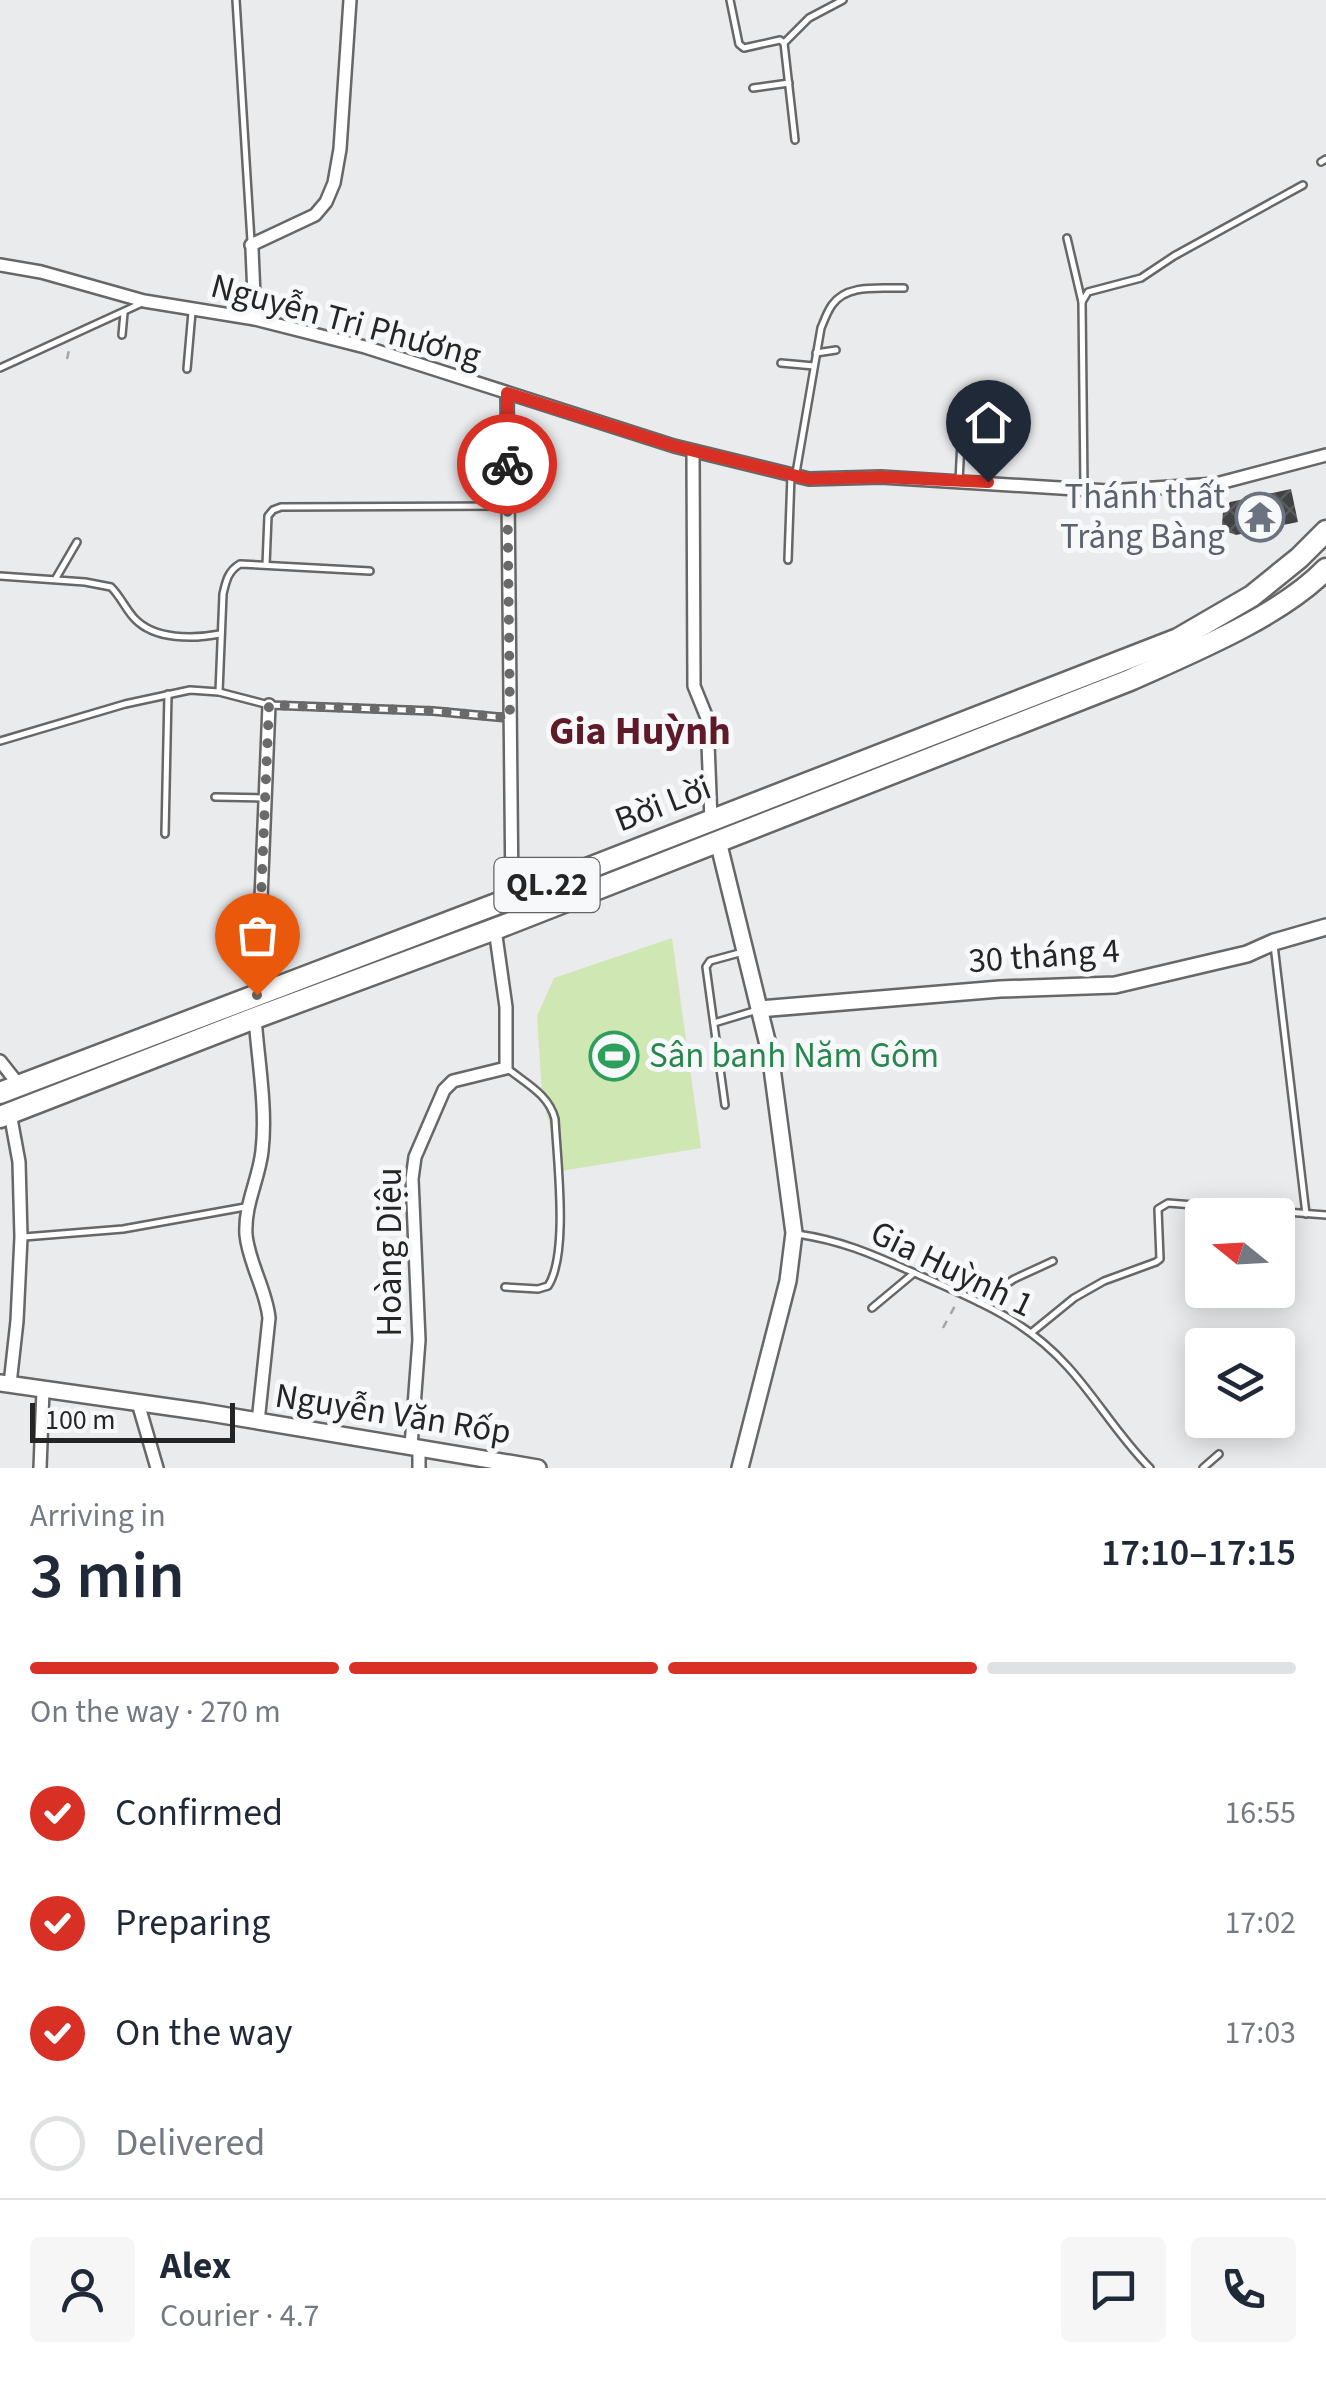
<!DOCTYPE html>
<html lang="en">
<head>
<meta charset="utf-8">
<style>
	body { margin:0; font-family:"Source Sans 3",sans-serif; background:#f6f6f7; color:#1f2937; height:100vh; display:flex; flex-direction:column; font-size:38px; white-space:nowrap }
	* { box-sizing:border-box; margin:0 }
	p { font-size:32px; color:#747a83 }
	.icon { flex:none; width:55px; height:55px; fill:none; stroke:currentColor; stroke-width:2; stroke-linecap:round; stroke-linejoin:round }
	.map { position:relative; height:1468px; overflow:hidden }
	.sheet { display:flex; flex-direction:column; background:#fff; flex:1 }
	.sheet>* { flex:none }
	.needle { width:65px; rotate:288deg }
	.fabs { position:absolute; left:1185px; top:1198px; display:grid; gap:20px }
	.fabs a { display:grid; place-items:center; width:110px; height:110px; border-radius:10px; background:#fff; box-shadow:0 5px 25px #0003; font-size:50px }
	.scale { position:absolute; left:30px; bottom:25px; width:205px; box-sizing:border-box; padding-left:10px; border:5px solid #252525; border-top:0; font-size:28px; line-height:35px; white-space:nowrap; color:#252525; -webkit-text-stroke:8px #f7f8f9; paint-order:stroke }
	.pin { position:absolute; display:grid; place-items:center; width:85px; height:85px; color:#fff; margin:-102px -42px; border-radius:50% 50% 50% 0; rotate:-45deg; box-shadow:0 0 10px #0007 }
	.pin .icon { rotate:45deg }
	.courier { position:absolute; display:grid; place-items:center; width:100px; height:100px; margin:-50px; border:8px solid #d93025; border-radius:50%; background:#fff; color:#222; box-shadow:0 2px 12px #0007 }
	.summary em { font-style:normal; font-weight:600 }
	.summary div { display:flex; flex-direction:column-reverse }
	.summary { display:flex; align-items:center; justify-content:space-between; height:170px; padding:0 30px }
	h1 { font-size:65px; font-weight:600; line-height:75px }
	.bar { display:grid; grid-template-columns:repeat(4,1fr); gap:15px 10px; align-content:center; height:120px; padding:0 30px }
	.bar i { height:12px; border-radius:8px; background:#e0e1e3 }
	.bar .current { background:#d93025 }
	.bar p { grid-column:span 4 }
	.line { display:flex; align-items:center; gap:25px; padding:0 30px; border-top:2px solid #e0e1e3 }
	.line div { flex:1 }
	.round { display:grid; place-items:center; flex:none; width:105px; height:105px; border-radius:10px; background:#f6f6f7 }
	ol { padding:0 30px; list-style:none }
	li { display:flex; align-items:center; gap:30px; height:110px }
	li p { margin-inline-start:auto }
	li .icon { padding:10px; border-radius:50%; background:#d93025; color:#fff; stroke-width:4 }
	li:last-child { color:#747a83 }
	li i { width:55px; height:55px; border:5px solid #e0e1e3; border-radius:50% }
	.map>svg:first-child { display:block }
</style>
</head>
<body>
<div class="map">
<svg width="1326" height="1468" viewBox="0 0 1326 1468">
	<defs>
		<pattern id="building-cross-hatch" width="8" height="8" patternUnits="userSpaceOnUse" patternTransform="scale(2.5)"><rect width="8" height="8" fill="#414243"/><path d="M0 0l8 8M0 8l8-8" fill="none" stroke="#5a5b5c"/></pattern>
	</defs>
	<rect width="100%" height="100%" fill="#eaebec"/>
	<polygon fill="#cfe7b3" points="672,938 701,1148 561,1171 542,1095 537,1016 554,978"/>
	<polygon fill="url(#building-cross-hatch)" points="1291,489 1298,522 1236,535 1228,532 1222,524 1223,511 1230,502"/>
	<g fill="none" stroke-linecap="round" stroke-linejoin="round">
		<g stroke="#676768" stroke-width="10">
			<g id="lane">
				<polyline points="236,0 251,241"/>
				<polyline points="730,0 739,44 744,48 780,40 784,43 809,18 843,0"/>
				<polyline points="784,43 795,140"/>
				<polyline points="753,88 789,83"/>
				<polyline points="1321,162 1326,159"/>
				<polyline points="1067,238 1082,302"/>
				<polyline points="122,335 124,313"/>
				<polyline points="816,353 836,350"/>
				<polyline points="781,363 814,366"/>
				<polyline points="0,368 142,303"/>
				<polyline points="187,369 192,312"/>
				<polyline points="987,432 988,482"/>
				<path d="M796,473L821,328C824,321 827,312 832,305C847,283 881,289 904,288"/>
				<polyline points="959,481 963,402"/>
				<polyline points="1084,488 1082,302 1088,292 1141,278 1174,256 1303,185"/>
				<polyline points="788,560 791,475"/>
				<polyline points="266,565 268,516 273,510 281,507 507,506"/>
				<path d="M0,576L85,582L111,587C121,597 126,610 135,619C155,640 194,639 220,634"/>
				<polyline points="56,578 77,542"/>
				<path d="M219,692L223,594C226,581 228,571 240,564L370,571"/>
				<polyline points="0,741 125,704 190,690 219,692 269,705 433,711 508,718"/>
				<polyline points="215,797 262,798"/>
				<polyline points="165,834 168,694"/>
				<polyline points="1274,945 1306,1214"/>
				<polyline points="714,1023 754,1011"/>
				<polyline points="725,1105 706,967 710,961 743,952"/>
				<path d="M797,1234C845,1241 876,1256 919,1275C976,1300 1025,1319 1068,1367C1097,1399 1119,1437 1150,1468"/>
				<polyline points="24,1237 123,1229 245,1207"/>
				<path d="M505,1287L538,1289L548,1286C569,1254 557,1160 555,1119C549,1095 527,1084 508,1069"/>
				<polyline points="979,1302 1014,1279 1053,1261"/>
				<polyline points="872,1308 914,1273"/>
				<polyline points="1031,1333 1074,1298 1104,1281 1156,1262 1160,1259 1158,1209 1168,1203 1326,1215"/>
				<polyline points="1203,1468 1219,1454"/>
			</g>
		</g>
		<g stroke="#676768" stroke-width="16">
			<g id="street">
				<polyline points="251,245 315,215 326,202 334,183 340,149 350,0"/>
				<polyline points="252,249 255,319"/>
				<polyline points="0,265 41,272 144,301 255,319 365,347 674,446 809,479 881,477 1108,491 1216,484 1326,455"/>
				<polyline points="507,393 512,898"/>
				<polyline points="693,451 694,686 707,718 711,820"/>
				<polyline points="257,995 269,705"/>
				<path d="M255,1018C258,1060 267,1109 262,1151C259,1179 244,1205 246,1235C249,1264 266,1289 269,1318L258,1422"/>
				<polyline points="0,1061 19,1085"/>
				<polyline points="10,1113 19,1162 21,1237 17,1321 10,1384"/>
				<polyline points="138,1403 157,1468"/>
				<polyline points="411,1446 419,1340 412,1179 415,1157 444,1090 453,1081 506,1068 506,1007 495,929"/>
				<polyline points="40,1468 43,1390"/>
				<polyline points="419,1468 419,1447"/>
			</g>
		</g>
		<g stroke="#676768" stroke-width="20">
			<g id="secondary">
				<polyline points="718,841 770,1053 794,1233 788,1281 740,1468"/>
				<polyline points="760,1009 1000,989 1115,985 1247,954 1274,942 1326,927"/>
				<polyline points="0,1383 204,1412 538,1468"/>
			</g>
		</g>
		<g stroke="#676768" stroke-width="25">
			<g id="highway">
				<polyline points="0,1093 512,898 1178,639 1252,596 1299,558 1326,531"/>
				<path d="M0,1117L255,1018L495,929L1130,680C1190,653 1281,616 1326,569"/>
			</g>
		</g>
		<g stroke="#a4a5a5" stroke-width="2.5" stroke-dasharray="8 8" stroke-linecap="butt">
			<polyline points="67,359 70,346"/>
			<polyline points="943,1328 956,1304"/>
		</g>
		<use href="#lane" stroke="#fff" stroke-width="5"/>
		<use href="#street" stroke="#fff" stroke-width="11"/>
		<use href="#secondary" stroke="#fff" stroke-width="15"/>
		<use href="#highway" stroke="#fff" stroke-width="20"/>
	</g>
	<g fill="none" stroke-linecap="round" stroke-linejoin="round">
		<polyline stroke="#6a6a6b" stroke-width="10" stroke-dasharray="0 18" points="257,995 269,705 433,711 510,718 507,464"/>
		<polyline stroke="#d93025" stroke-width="12" points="507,464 507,393 674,446 809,479 881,477 988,482"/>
	</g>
	<defs>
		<g id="temple-ring" transform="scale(2.5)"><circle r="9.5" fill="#f7f8f9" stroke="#6b7280" stroke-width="1.5"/><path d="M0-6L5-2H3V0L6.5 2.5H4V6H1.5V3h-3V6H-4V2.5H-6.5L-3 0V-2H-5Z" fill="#6b7280"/></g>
		<g id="stadium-ring" transform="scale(2.5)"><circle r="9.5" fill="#f7f8f9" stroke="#2e9e5b" stroke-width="1.5"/><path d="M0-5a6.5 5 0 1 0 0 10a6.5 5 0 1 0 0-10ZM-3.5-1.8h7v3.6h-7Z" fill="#2e9e5b"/></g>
	</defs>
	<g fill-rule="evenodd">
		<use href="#temple-ring" x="1260" y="517"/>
		<use href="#stadium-ring" x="614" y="1056"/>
	</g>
	<g text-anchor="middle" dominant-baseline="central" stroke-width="10" stroke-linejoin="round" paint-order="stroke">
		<rect fill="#f7f8f9" stroke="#646465" stroke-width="2.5" x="494.5" y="858" width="105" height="54" rx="8"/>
		<g font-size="32" font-weight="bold" fill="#252525">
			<text x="547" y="885">QL.22</text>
		</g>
		<g font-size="35" fill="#252525" stroke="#f7f8f9">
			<text transform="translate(346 321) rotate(15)">Nguyễn Tri Phương</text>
			<text transform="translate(663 804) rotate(-21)">Bời Lời</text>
			<text transform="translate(1044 956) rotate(-4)">30 tháng 4</text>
			<text transform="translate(390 1252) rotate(-90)">Hoàng Diệu</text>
			<text transform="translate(952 1269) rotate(26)">Gia Huỳnh 1</text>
			<text transform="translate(393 1414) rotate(9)">Nguyễn Văn Rốp</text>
		</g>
		<g font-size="35" fill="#5b616d" stroke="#f7f8f9" text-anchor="end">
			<text x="1225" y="497">Thánh thất<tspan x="1225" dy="40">Trảng Bàng</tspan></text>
		</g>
		<g font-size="35" fill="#27864d" stroke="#f7f8f9" text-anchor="start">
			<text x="649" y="1056">Sân banh Năm Gôm</text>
		</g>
		<g font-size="40" font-weight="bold" fill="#5f1a29" stroke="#f7f8f9">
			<text x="640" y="731">Gia Huỳnh</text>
		</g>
	</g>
</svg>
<div class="fabs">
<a><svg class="needle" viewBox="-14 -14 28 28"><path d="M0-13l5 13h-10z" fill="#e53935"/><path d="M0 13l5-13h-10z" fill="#747a83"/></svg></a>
<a><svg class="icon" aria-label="layers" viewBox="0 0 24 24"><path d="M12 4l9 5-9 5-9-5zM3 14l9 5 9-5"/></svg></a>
</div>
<div class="scale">100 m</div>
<div class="pin" style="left:257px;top:995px;background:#ea580c"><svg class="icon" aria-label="bag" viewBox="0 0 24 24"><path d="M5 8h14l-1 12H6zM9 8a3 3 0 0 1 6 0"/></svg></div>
<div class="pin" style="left:988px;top:482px;background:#1f2937"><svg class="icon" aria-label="home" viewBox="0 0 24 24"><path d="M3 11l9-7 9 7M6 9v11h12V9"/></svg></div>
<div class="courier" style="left:507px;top:464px"><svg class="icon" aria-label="bike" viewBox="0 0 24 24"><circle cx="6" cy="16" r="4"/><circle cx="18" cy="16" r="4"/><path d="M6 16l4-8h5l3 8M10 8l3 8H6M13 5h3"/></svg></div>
</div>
<section class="sheet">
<div class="summary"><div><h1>3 min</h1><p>Arriving in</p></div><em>17:10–17:15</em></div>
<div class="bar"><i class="current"></i><i class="current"></i><i class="current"></i><i></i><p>On the way · 270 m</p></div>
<ol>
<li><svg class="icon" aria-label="check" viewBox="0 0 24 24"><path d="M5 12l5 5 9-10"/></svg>Confirmed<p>16:55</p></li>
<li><svg class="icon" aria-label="check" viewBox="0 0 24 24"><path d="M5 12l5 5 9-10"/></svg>Preparing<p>17:02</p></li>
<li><svg class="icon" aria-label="check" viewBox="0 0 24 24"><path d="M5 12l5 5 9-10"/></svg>On the way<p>17:03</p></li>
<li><i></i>Delivered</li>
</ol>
<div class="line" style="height:180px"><a class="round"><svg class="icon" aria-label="person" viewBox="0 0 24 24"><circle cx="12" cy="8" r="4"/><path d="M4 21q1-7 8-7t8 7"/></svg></a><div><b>Alex</b><p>Courier · 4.7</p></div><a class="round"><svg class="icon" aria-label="chat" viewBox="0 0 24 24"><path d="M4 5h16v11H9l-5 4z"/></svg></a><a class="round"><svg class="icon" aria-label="phone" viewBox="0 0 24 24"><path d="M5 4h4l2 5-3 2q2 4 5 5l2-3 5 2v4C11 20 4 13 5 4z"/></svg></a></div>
</section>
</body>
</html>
